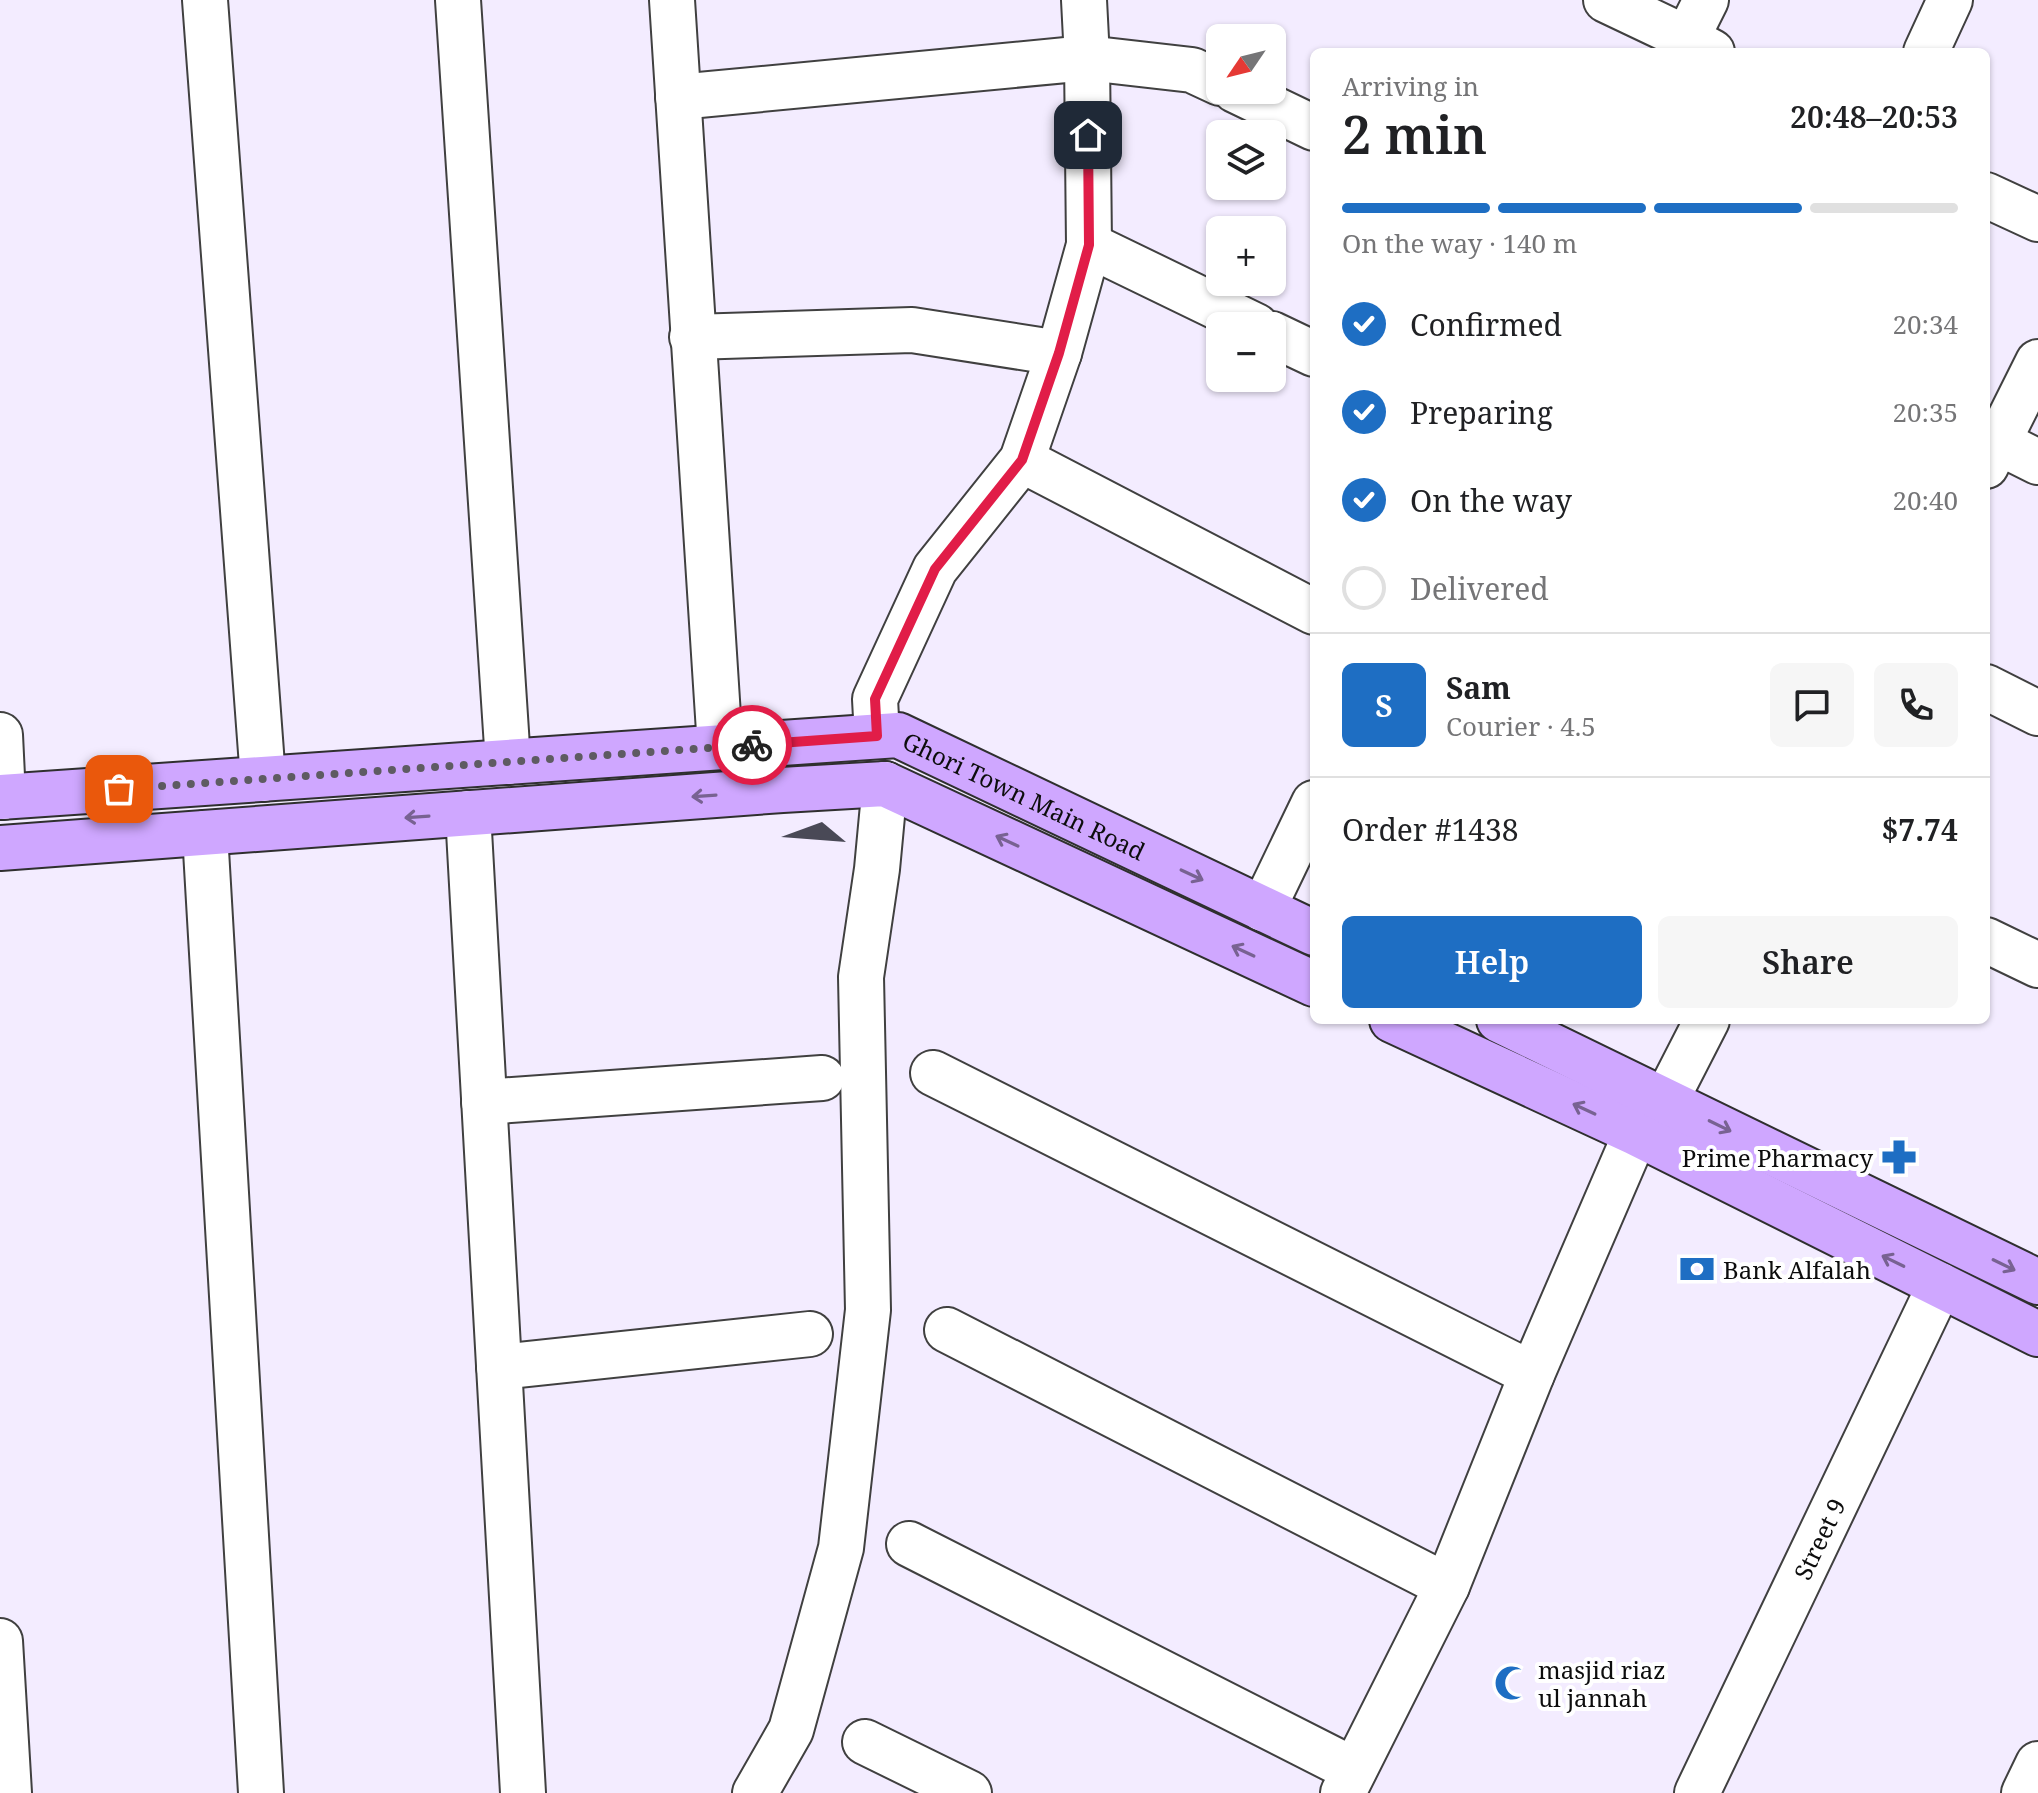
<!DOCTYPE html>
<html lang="en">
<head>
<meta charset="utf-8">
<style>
	body { margin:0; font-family:"Noto Serif",serif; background:#f6f6f6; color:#202124; height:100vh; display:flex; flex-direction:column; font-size:30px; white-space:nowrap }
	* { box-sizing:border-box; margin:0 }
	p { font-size:26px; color:#757577 }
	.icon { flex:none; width:44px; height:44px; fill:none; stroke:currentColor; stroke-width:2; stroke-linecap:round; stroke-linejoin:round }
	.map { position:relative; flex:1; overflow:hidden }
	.details { position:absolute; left:1310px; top:48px; width:680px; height:976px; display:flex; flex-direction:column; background:#fff; border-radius:12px; box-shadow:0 2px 6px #0004 }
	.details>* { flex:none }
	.needle { width:52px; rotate:235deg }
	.buttons { position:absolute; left:1206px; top:24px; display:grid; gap:16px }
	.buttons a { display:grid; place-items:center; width:80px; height:80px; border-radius:12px; background:#fff; box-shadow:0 2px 6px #0004; font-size:40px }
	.pin { position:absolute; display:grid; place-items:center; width:68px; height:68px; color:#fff; margin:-34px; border-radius:16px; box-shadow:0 4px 12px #0006 }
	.courier { position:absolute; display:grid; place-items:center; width:80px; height:80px; margin:-40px; border:6px solid #e11d48; border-radius:50%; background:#fff; color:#222; box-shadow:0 2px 10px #0007 }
	.summary em { font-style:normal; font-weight:600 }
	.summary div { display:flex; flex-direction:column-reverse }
	.summary { display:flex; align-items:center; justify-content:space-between; height:136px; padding:0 32px }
	h1 { font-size:52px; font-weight:600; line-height:60px }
	.bar { display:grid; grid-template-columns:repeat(4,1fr); gap:12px 8px; align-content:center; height:96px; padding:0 32px }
	.bar i { height:10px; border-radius:6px; background:#e0e0e0 }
	.bar .on { background:#1e6ec3 }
	.bar p { grid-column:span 4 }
	.line { display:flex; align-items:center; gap:20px; padding:0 32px; border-top:2px solid #e0e0e0 }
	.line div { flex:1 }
	.round { display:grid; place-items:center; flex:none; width:84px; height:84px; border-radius:12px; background:#f6f6f6 }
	ol { padding:0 32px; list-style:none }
	li { display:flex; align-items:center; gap:24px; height:88px }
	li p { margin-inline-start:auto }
	li .icon { padding:8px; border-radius:50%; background:#1e6ec3; color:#fff; stroke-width:4 }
	li:last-child { color:#757577 }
	li i { width:44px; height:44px; border:4px solid #e0e0e0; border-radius:50% }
	.primary-button { display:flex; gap:16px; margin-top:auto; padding:16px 32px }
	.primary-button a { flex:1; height:92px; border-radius:12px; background:#1e6ec3; color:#fff; font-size:32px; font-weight:600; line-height:92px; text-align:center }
	.primary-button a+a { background:#f6f6f6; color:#202124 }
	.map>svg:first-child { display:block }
</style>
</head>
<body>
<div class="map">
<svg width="2038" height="1793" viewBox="0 0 2038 1793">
	<rect width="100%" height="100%" fill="#f3ecff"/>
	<polygon fill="#494956" points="822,822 846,842 781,837"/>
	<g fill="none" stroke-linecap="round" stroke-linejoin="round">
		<g stroke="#404040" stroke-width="48">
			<g id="street">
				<polyline points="205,0 263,779"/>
				<polyline points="458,0 508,762"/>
				<polyline points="672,0 720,747"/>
				<polyline points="1606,0 1686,38 1712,52"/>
				<polyline points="1680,52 1706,0"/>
				<polyline points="1926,52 1950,0"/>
				<polyline points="1235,90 1314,128"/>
				<polyline points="678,97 1087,58 1192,70 1220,83"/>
				<polyline points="1986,195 2038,219"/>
				<polyline points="1089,245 1256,326"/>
				<polyline points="1272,334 1314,354"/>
				<polyline points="692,337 912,330 1059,353"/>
				<polyline points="1998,442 2038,462"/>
				<polyline points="1022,460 1314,612"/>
				<polyline points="1986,466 2038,362"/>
				<polyline points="1986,687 2038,713"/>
				<polyline points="0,735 3,797"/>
				<polyline points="877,736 875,699 935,569 1022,460 1059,353 1089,245 1087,58 1084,0"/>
				<polyline points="468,813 523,1793"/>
				<polyline points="205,833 261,1793"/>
				<polyline points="1263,909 1314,803"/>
				<polyline points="1986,940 2038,965"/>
				<polyline points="933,1073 1532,1374"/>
				<polyline points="1666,1100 1707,1020"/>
				<polyline points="484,1102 822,1078"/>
				<polyline points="947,1330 1447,1586"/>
				<polyline points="499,1367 810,1334"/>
				<polyline points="909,1544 1354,1770"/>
				<polyline points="0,1641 9,1793"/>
				<polyline points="865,1742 969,1793"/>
				<polyline points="755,1793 791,1730 841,1548 868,1310 861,977 877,869 885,784"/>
				<polyline points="1343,1793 1447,1586 1532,1374 1636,1133"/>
				<path id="s1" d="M1697,1793L1940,1285"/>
				<polyline points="2024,1793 2038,1764"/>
			</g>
		</g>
		<g stroke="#2f2f2f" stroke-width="48">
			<g id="secondary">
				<path id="s2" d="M0,797L898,735L1314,933"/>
				<polyline points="0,848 782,790 885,784 1314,984"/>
				<polyline points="1392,1020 1636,1133 2038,1334"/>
				<polyline points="1499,1020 2038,1282"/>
			</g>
		</g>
		<use href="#street" stroke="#fff" stroke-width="44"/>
		<use href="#secondary" stroke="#cfa7ff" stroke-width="44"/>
	</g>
	<defs><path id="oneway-shaft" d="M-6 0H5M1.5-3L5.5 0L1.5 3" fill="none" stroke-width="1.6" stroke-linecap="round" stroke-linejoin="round" transform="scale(2)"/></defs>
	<g stroke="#786292">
		<use href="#oneway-shaft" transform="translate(704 796) rotate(176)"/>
		<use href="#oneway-shaft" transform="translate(417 817) rotate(176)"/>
		<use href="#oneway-shaft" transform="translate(1007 841) rotate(-155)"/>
		<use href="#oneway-shaft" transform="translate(1192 875) rotate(25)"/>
		<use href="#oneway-shaft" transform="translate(1243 951) rotate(-155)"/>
		<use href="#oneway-shaft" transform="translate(1584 1109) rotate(-155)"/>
		<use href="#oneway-shaft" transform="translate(1720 1126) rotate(26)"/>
		<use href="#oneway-shaft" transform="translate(1893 1261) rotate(-154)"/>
		<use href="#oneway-shaft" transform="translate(2004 1265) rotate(26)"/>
	</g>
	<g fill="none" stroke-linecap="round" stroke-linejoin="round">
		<polyline stroke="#5e5b62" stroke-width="8" stroke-dasharray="0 14.4" points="119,789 752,745"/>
		<polyline stroke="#e11d48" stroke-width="10" points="752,745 877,736 875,699 935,569 1022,460 1059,353 1089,245 1088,135"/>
	</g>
	<defs>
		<g id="pharmacy-bare" transform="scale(2.76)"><path d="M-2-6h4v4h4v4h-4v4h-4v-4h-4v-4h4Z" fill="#1e6ec3" stroke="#fff" stroke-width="2.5" paint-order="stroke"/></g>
		<g id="bank-bare" transform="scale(2.76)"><path d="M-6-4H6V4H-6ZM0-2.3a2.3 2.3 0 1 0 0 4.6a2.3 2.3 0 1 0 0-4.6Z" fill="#1e6ec3" stroke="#fff" stroke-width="2.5" paint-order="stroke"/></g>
		<g id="mosque-bare" transform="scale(2.76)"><path d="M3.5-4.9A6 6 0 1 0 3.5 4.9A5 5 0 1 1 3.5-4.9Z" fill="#1e6ec3" stroke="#fff" stroke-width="2.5" paint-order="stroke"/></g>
	</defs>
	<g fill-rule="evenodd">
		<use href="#pharmacy-bare" x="1899" y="1157"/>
		<use href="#bank-bare" x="1697" y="1269"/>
		<use href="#mosque-bare" x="1512" y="1683"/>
	</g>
	<g text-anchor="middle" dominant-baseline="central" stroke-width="8" stroke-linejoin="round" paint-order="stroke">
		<g font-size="24" fill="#0d0d0d" stroke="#fff">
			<text stroke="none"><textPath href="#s2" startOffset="1040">Ghori Town Main Road</textPath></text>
			<text stroke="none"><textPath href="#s1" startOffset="282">Street 9</textPath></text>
		</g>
		<g font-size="24" fill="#0d0d0d" stroke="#fff" text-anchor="start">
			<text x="1873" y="1157" text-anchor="end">Prime Pharmacy</text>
			<text x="1723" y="1269">Bank Alfalah</text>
			<text x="1538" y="1669">masjid riaz<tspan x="1538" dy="28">ul jannah</tspan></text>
		</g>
	</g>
</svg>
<div class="buttons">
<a><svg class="needle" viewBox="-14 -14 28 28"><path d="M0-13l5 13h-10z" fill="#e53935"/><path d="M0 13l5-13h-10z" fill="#757577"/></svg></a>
<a><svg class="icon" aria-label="layers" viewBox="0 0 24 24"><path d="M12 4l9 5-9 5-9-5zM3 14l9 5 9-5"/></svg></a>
<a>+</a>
<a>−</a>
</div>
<div class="pin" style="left:119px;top:789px;background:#ea580c"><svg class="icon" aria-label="bag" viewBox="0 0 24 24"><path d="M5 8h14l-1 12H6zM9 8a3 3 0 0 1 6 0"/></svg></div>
<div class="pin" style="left:1088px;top:135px;background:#1f2937"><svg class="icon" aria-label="home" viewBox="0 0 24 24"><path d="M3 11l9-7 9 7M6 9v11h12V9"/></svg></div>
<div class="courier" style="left:752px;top:745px"><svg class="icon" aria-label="bike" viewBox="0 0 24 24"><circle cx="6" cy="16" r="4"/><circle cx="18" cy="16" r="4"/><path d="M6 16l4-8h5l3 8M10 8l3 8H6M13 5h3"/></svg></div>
<section class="details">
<div class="summary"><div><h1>2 min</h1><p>Arriving in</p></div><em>20:48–20:53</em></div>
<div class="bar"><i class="on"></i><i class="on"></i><i class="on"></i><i></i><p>On the way · 140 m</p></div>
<ol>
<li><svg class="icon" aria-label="check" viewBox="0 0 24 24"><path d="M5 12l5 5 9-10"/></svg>Confirmed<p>20:34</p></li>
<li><svg class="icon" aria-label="check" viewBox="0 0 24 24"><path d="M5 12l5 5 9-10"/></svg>Preparing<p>20:35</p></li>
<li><svg class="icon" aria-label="check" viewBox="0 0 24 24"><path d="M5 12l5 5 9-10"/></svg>On the way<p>20:40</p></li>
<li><i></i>Delivered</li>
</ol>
<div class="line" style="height:144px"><b class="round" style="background:#1e6ec3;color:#fff">S</b><div><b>Sam</b><p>Courier · 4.5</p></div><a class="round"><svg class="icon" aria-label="chat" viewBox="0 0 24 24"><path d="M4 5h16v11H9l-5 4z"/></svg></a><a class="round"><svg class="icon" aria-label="phone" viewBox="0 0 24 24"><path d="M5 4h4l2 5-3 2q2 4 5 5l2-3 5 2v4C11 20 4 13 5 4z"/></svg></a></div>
<div class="line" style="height:104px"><div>Order #1438</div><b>$7.74</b></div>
<div class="primary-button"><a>Help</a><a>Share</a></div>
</section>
</div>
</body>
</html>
